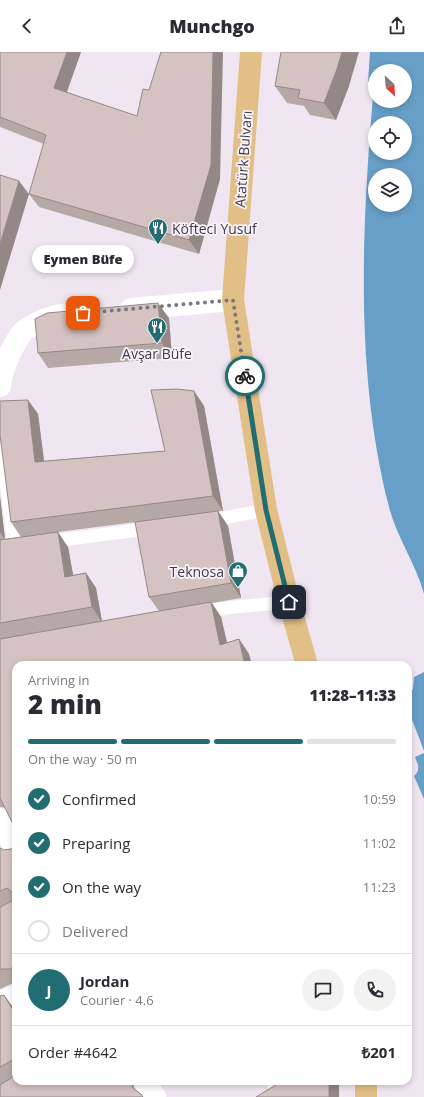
<!DOCTYPE html>
<html lang="en">
<head>
<meta charset="utf-8">
<style>
	body { margin:0; font-family:"Open Sans",sans-serif; background:#f2f2f3; color:#2b2b33; height:100vh; display:flex; flex-direction:column; font-size:15px; white-space:nowrap }
	* { box-sizing:border-box; margin:0 }
	p { font-size:13px; color:#7c7c81 }
	.icon { flex:none; width:22px; height:22px; fill:none; stroke:currentColor; stroke-width:2; stroke-linecap:round; stroke-linejoin:round }
	.map { position:relative; flex:1; overflow:hidden }
	.sheet { position:absolute; left:12px; top:609px; width:400px; height:424px; display:flex; flex-direction:column; background:#fff; border-radius:12px; box-shadow:0 2px 6px #0003 }
	.sheet>* { flex:none }
	.needle { width:26px; rotate:154deg }
	.tools { position:absolute; left:368px; top:12px; display:grid; gap:8px }
	.tools a { display:grid; place-items:center; width:44px; height:44px; border-radius:50%; background:#fff; box-shadow:0 2px 6px #0003; font-size:20px }
	.pin { position:absolute; display:grid; place-items:center; width:34px; height:34px; color:#fff; margin:-17px; border-radius:8px; box-shadow:0 2px 6px #0006 }
	.courier { position:absolute; display:grid; place-items:center; width:40px; height:40px; margin:-20px; border:3px solid #226d71; border-radius:50%; background:#fff; color:#222; box-shadow:0 1px 5px #0007 }
	.bubble { position:absolute; height:28px; border-radius:14px; background:#fff; box-shadow:0 2px 6px #0003; font-size:13px; font-weight:800; line-height:28px; text-align:center }
	.headline em { font-style:normal; font-weight:800 }
	.headline div { display:flex; flex-direction:column-reverse }
	.headline { display:flex; align-items:center; justify-content:space-between; height:68px; padding:0 16px }
	h1 { font-size:26px; font-weight:800; line-height:30px }
	.bar { display:grid; grid-template-columns:repeat(4,1fr); gap:6px 4px; align-content:center; height:48px; padding:0 16px }
	.bar i { height:5px; border-radius:3px; background:#e1e1e2 }
	.bar .on { background:#226d71 }
	.bar p { grid-column:span 4 }
	.line { display:flex; align-items:center; gap:10px; padding:0 16px; border-top:1px solid #e1e1e2 }
	.line div { flex:1 }
	.round { display:grid; place-items:center; flex:none; width:42px; height:42px; border-radius:21px; background:#f2f2f3 }
	ol { padding:0 16px; list-style:none }
	li { display:flex; align-items:center; gap:12px; height:44px }
	li p { margin-inline-start:auto }
	li .icon { padding:4px; border-radius:50%; background:#226d71; color:#fff; stroke-width:4 }
	li:last-child { color:#7c7c81 }
	li i { width:22px; height:22px; border:2px solid #e1e1e2; border-radius:50% }
	header { display:flex; justify-content:space-between; align-items:center; height:52px; padding:0 16px; background:#fff; font-size:18px; font-weight:800 }
	.map>svg:first-child { display:block }
</style>
</head>
<body>
<header><svg class="icon" aria-label="back" viewBox="0 0 24 24"><path d="M15 5l-7 7 7 7"/></svg>Munchgo<svg class="icon" aria-label="share" viewBox="0 0 24 24"><path d="M12 15V3M7 8l5-5 5 5M5 13v7h14v-7"/></svg></header>
<div class="map">
<svg width="424" height="1045" viewBox="0 0 424 1045">
	<rect width="100%" height="100%" fill="#f0e6f2"/>
	<g fill="#679fc8" fill-rule="evenodd">
		<path d="M370,0H424V542C416,512 397,486 389,455C354,318 362,172 374,32L368,30ZM375,19H405V49H375ZM375,71H405V101H375ZM375,123H405V153H375Z"/>
		<polygon points="424,620 424,699 408,657 408,642 413,637 414,625"/>
		<path d="M424,701V747L414,724C421,718 418,713 415,705Z"/>
	</g>
	<g fill="none" stroke-linecap="round" stroke-linejoin="round">
		<g stroke="#fff" stroke-width="13">
			<polyline points="0,379 14,494"/>
			<polyline points="207,469 266,458"/>
			<polyline points="46,490 154,476"/>
			<polyline points="199,560 225,556 289,550"/>
			<polyline points="272,1029 275,1036"/>
		</g>
		<g stroke="#fff" stroke-width="22">
			<polyline points="131,257 233,248"/>
			<path d="M0,334C2,317 11,296 21,282C27,274 53,263 63,263"/>
			<polyline points="0,767 16,800"/>
			<polyline points="0,951 16,943"/>
			<polyline points="144,1029 155,1045"/>
		</g>
		<g stroke="#e1bf86" stroke-width="22">
			<polyline points="251,0 233,248 266,458 289,550 307,613"/>
			<polyline points="366,1045 366,1029"/>
		</g>
	</g>
	<g fill="#b6a8a5" fill-rule="evenodd">
		<polygon points="0,0 81,0 67,40 220,127 199,202 39,155 29,142 44,92 0,75"/>
		<polygon points="275,34 349,34 336,68 310,63 304,54 287,51"/>
		<polygon points="169,266 172,306 48,316 38,301"/>
		<path d="M194,339L204,354L223,459H218L228,474L241,546L212,551L221,565L227,591L239,587L249,602L16,613L5,756L1,755H0V445L5,487L21,485L11,470L28,348L38,362L44,409L165,399ZM190,463L149,545L159,559L102,569L96,536L86,521L73,523L68,495L42,482Z"/>
		<polygon points="16,792 16,932 11,932 0,937 0,796 4,798 11,797"/>
		<polygon points="4,943 16,960 16,1029 132,1029 134,1036 135,1038 141,1042 143,1045 0,1045 0,944"/>
		<polygon points="159,1029 168,1029 162,1033"/>
	</g>
	<g fill="#948886">
		<polygon points="67,0 81,0 63,50 54,36"/>
		<polygon points="213,0 223,0 220,127 199,202 189,188"/>
		<polygon points="342,0 359,0 349,34 336,68 324,51"/>
		<polygon points="19,129 29,142 0,238 0,192"/>
		<polygon points="158,251 169,266 172,306 162,291"/>
		<polygon points="194,339 204,354 223,459 213,444"/>
		<polygon points="28,348 38,362 46,424 35,410"/>
		<polygon points="0,445 5,487 0,480"/>
		<polygon points="218,459 228,474 241,546 231,531"/>
		<polygon points="58,480 68,495 76,539 65,525"/>
		<polygon points="86,521 96,536 102,570 92,555"/>
		<polygon points="211,550 221,565 231,607 220,593"/>
		<polygon points="239,587 249,602 252,613 245,613"/>
		<polygon points="4,943 15,958 16,960 16,963"/>
		<polygon points="129,1029 132,1029 134,1036"/>
		<rect x="329" y="1029" width="10" height="16"/>
	</g>
	<g fill="#d4c3c0" stroke="#948886">
		<polygon points="0,0 67,0 54,36 137,64 143,37 149,38 161,0 213,0 211,113 189,188 29,142 46,83 0,65"/>
		<polygon points="281,0 342,0 337,17 324,51 298,46 300,38 275,34"/>
		<polygon points="0,123 19,129 0,192"/>
		<polygon points="158,251 162,291 38,301 35,267 47,261"/>
		<polygon points="177,337 194,339 213,444 11,470 0,383 0,349 28,348 35,410 165,399 151,338"/>
		<polygon points="218,459 231,531 149,545 135,470"/>
		<polygon points="58,480 65,525 86,521 92,555 0,571 0,488"/>
		<polygon points="211,550 220,593 239,587 245,613 16,613 16,778 0,746 0,587"/>
		<polygon points="16,792 16,913 10,917 0,917 0,855 12,849 13,841 7,836 0,839 0,796 4,798 11,797"/>
		<polygon points="4,943 16,963 16,1006 0,1015 0,944"/>
		<polygon points="16,1023 16,1029 129,1029 134,1037 141,1042 143,1045 0,1045 0,1033"/>
		<polygon points="278,1029 329,1029 329,1045 256,1045 279,1031"/>
	</g>
	<g fill="none" stroke-linecap="round" stroke-linejoin="round">
		<polyline stroke="#7c767e" stroke-width="4" stroke-dasharray="0 7.2" points="83,261 233,248 245,324"/>
		<polyline stroke="#226d71" stroke-width="5" points="245,324 266,458 289,550"/>
	</g>
	<defs>
		<g id="restaurant-pin" transform="scale(1)"><path d="M0 17L-7.5 6A9.5 9.5 0 1 1 7.5 6Z" fill="#226d71" stroke="#fcf4fe"/><path d="M-5-6h1v4h1v-4h1v4h1v-4h1v5L-1.5 .5V6h-2V.5L-5-1ZM5-6V6H3V1.5H1.5Q1.5-4 5-6Z" fill="#fff"/></g>
		<g id="shop-pin" transform="scale(1)"><path d="M0 17L-7.5 6A9.5 9.5 0 1 1 7.5 6Z" fill="#226d71" stroke="#fcf4fe"/><path d="M-5-2.5h2.3a2.7 3.5 0 0 1 5.4 0H5L5.5 6h-11ZM-1.5-2.5h3a1.5 2.3 0 0 0-3 0Z" fill="#fff"/></g>
	</defs>
	<g fill-rule="evenodd">
		<use href="#restaurant-pin" x="158" y="176"/>
		<use href="#restaurant-pin" x="157" y="275"/>
		<use href="#shop-pin" x="238" y="519"/>
	</g>
	<g text-anchor="middle" dominant-baseline="central" stroke-width="3.5" stroke-linejoin="round" paint-order="stroke">
		<g font-size="14" fill="#3e3a3f" stroke="#fcf4fe">
			<text transform="translate(243 107) rotate(-86)">Atatürk Bulvarı</text>
		</g>
		<g font-size="14" fill="#3e3a3f" stroke="#fcf4fe" text-anchor="start">
			<text x="172" y="176">Köfteci Yusuf</text>
			<text x="157" y="301" text-anchor="middle">Avşar Büfe</text>
			<text x="224" y="519" text-anchor="end">Teknosa</text>
		</g>
	</g>
</svg>
<div class="tools">
<a><svg class="needle" viewBox="-14 -14 28 28"><path d="M0-13l5 13h-10z" fill="#e53935"/><path d="M0 13l5-13h-10z" fill="#7c7c81"/></svg></a>
<a><svg class="icon" aria-label="locate" viewBox="0 0 24 24"><circle cx="12" cy="12" r="6"/><path d="M12 2v4M12 18v4M2 12h4M18 12h4"/></svg></a>
<a><svg class="icon" aria-label="layers" viewBox="0 0 24 24"><path d="M12 4l9 5-9 5-9-5zM3 14l9 5 9-5"/></svg></a>
</div>
<div class="pin" style="left:83px;top:261px;background:#ea580c"><svg class="icon" aria-label="bag" viewBox="0 0 24 24"><path d="M5 8h14l-1 12H6zM9 8a3 3 0 0 1 6 0"/></svg></div>
<div class="pin" style="left:289px;top:550px;background:#1f2937"><svg class="icon" aria-label="home" viewBox="0 0 24 24"><path d="M3 11l9-7 9 7M6 9v11h12V9"/></svg></div>
<div class="courier" style="left:245px;top:324px"><svg class="icon" aria-label="bike" viewBox="0 0 24 24"><circle cx="6" cy="16" r="4"/><circle cx="18" cy="16" r="4"/><path d="M6 16l4-8h5l3 8M10 8l3 8H6M13 5h3"/></svg></div>
<div class="bubble" style="left:32px;top:193px;width:102px">Eymen Büfe</div>
<section class="sheet">
<div class="headline"><div><h1>2 min</h1><p>Arriving in</p></div><em>11:28–11:33</em></div>
<div class="bar"><i class="on"></i><i class="on"></i><i class="on"></i><i></i><p>On the way · 50 m</p></div>
<ol>
<li><svg class="icon" aria-label="check" viewBox="0 0 24 24"><path d="M5 12l5 5 9-10"/></svg>Confirmed<p>10:59</p></li>
<li><svg class="icon" aria-label="check" viewBox="0 0 24 24"><path d="M5 12l5 5 9-10"/></svg>Preparing<p>11:02</p></li>
<li><svg class="icon" aria-label="check" viewBox="0 0 24 24"><path d="M5 12l5 5 9-10"/></svg>On the way<p>11:23</p></li>
<li><i></i>Delivered</li>
</ol>
<div class="line" style="height:72px"><b class="round" style="background:#226d71;color:#fff">J</b><div><b>Jordan</b><p>Courier · 4.6</p></div><a class="round"><svg class="icon" aria-label="chat" viewBox="0 0 24 24"><path d="M4 5h16v11H9l-5 4z"/></svg></a><a class="round"><svg class="icon" aria-label="phone" viewBox="0 0 24 24"><path d="M5 4h4l2 5-3 2q2 4 5 5l2-3 5 2v4C11 20 4 13 5 4z"/></svg></a></div>
<div class="line" style="height:52px"><div>Order #4642</div><b>₺201</b></div>
</section>
</div>
</body>
</html>
